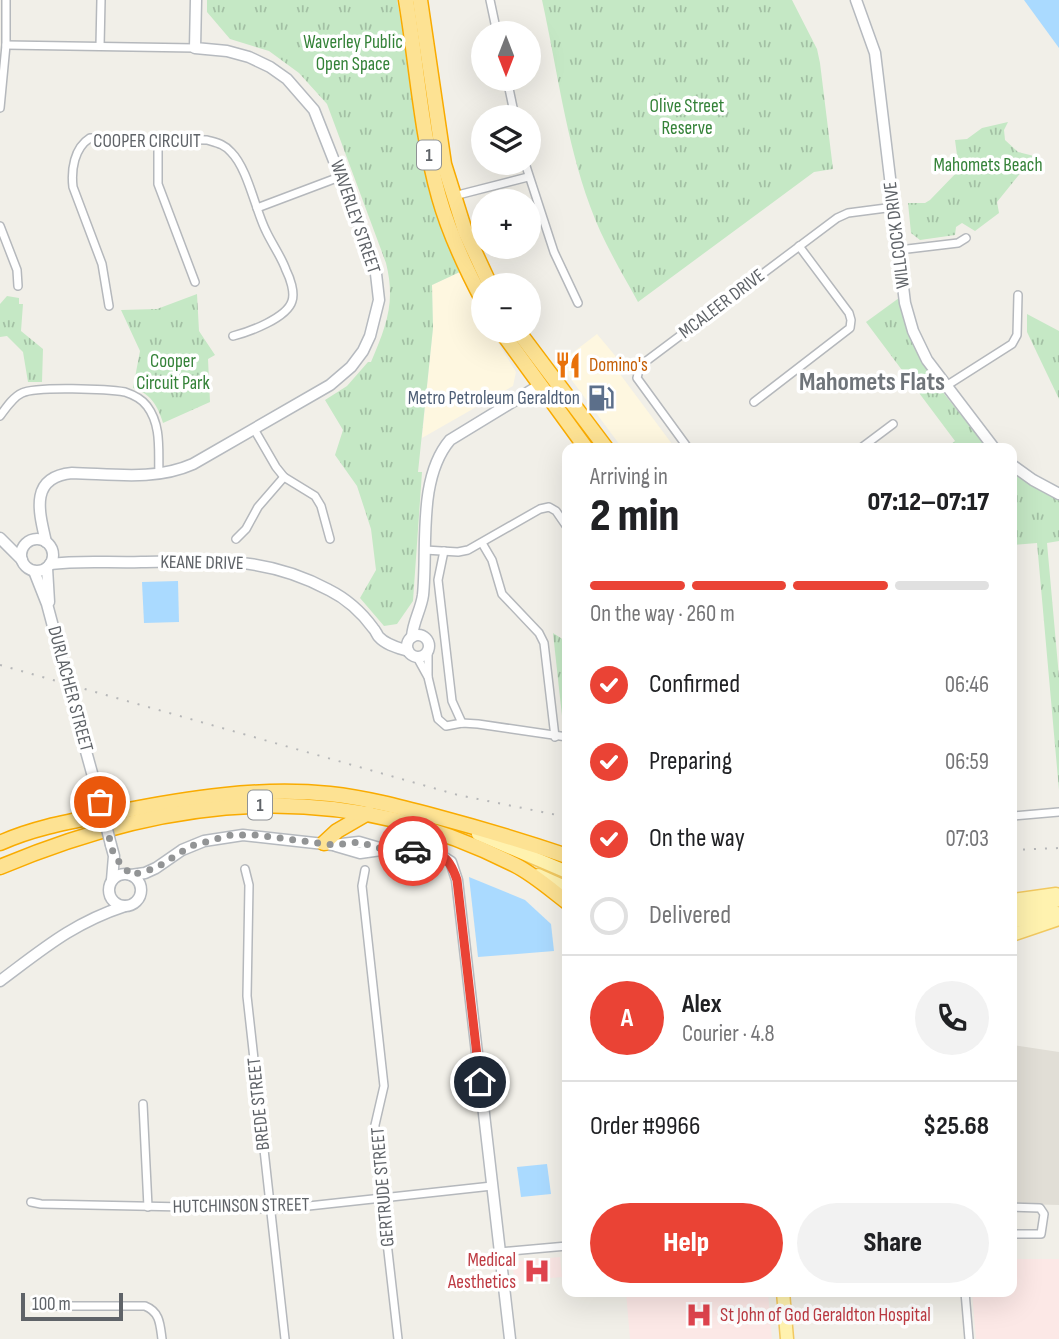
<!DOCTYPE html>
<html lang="en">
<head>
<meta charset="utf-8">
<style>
	body { margin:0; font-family:"Sofia Sans Condensed",sans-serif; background:#f2f2f2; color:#202124; height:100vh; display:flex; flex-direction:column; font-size:26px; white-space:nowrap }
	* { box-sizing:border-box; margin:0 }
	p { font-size:23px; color:#757577 }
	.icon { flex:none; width:38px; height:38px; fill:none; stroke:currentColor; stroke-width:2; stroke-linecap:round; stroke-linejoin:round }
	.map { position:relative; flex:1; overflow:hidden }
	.panel { position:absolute; left:562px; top:443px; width:455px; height:854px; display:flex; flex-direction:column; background:#fff; border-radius:14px; box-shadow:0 7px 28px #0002 }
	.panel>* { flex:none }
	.needle { width:46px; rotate:180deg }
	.tools { position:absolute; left:471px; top:21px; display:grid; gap:14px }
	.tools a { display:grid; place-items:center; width:70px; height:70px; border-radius:50%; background:#fff; box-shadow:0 7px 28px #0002; font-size:35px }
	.scale { position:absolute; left:21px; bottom:18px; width:102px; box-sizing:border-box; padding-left:7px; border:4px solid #5f6368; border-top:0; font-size:19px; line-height:24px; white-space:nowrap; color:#5f6368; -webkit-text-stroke:5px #fff; paint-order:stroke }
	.pin { position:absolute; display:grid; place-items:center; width:60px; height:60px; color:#fff; margin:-30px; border:4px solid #fff; border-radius:50%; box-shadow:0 2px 7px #0007 }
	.courier { position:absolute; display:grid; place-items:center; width:70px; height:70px; margin:-35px; border:5px solid #ea4335; border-radius:50%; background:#fff; color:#222; box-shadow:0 2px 9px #0007 }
	.headline em { font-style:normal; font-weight:800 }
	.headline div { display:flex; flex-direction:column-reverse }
	.headline { display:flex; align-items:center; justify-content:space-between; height:119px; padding:0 28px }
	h1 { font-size:46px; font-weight:800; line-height:52px }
	.bar { display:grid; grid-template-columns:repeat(4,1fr); gap:10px 7px; align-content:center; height:84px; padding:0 28px }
	.bar i { height:9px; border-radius:5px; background:#e0e0e0 }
	.bar .selected { background:#ea4335 }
	.bar p { grid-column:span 4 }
	.line { display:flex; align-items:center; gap:18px; padding:0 28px; border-top:2px solid #e0e0e0 }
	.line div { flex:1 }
	.round { display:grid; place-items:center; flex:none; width:74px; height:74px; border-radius:37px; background:#f2f2f2 }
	ol { padding:0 28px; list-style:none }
	li { display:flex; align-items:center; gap:21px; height:77px }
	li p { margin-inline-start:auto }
	li .icon { padding:7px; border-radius:50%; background:#ea4335; color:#fff; stroke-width:4 }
	li:last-child { color:#757577 }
	li i { width:38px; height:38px; border:4px solid #e0e0e0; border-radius:50% }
	.button { display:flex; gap:14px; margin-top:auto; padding:14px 28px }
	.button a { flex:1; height:80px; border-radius:42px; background:#ea4335; color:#fff; font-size:28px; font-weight:800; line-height:80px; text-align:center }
	.button a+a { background:#f2f2f2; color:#202124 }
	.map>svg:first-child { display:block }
</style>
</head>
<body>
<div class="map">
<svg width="1059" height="1339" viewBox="0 0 1059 1339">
	<defs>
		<pattern id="grass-tufts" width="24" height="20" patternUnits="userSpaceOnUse" patternTransform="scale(1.75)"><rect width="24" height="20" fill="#c5e8c5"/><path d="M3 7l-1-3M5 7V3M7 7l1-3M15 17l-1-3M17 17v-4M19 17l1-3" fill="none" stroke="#a3c0a4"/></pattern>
	</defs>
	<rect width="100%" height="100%" fill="#f1efe8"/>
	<g fill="#fef7e0">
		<polygon points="462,271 483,316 483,331 491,331 516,372 513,386 422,438 433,328 432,285"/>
		<polygon points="597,334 623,365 617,370 675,448 622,448 559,363"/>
	</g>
	<polygon fill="#e1ded6" points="1012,1045 1059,1052 1059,1205 1012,1204"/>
	<g fill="#fce8e6">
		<polygon points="560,1257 562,1277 514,1281 513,1265 516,1261"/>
		<polygon points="1012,1259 1059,1259 1059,1339 976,1339 972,1292 1012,1292"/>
		<polygon points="606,1292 768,1292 772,1339 630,1339 626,1292 606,1293"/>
	</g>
	<g fill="url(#grass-tufts)">
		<path d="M207,0H397C407,49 410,100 420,149C429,192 445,231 462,271L432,285L433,328L418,472H422L413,601L397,624L384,626L360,598L376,570L371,529L357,486L335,455L343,430L325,400L347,386L368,362H371C386,326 396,303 386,263L327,104L299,73L269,51L230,39L207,12Z"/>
		<path d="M542,0H792L817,49L820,63L833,169L814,172L638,302C621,271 602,240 590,206C566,140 557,68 542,0Z"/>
		<polygon points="1008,122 1004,130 1005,140 1018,152 1034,156 997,202 999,213 975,231 962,223 956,227 955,235 920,240 911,233 908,203 925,203 930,200 959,170 955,140 967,139 982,128"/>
		<path d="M197,294L199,331L215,355L208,359L210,402L163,423C158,406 150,393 133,388L140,351L121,310L157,309Z"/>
		<polygon points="7,296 19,298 19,304 23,304 21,331 43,349 42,382 28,382 23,352 7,336 0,337 0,304"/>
		<path d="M899,298C911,363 949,399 989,448H946L955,441L866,322Z"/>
		<polygon points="1027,314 1059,331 1059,399 1027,332"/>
		<polygon points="1012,469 1059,497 1059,541 1047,543 1059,677 1059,790 1037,543 1012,545"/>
		<polygon points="553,633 567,642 567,721 562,716"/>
	</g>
	<g fill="#aadaff">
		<polygon points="1024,0 1059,0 1059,48"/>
		<polygon points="178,581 179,622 144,623 142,582"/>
		<polygon points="469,877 525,900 551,924 554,951 478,957"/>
		<polygon points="547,1164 551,1194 521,1197 517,1167"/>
	</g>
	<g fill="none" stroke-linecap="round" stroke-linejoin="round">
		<g stroke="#b5b8bc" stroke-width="10">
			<g id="street">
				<polyline points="490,0 497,33"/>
				<polyline points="6,45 195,48"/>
				<polyline points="100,46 101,0"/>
				<polyline points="507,79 515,117"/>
				<polyline points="0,108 6,45 6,0"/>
				<polyline points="158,139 158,184 195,282"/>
				<polyline points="525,163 554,252 578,303"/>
				<polyline points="454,196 528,177"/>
				<polyline points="257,208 342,176"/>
				<polyline points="0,226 17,270 18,286"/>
				<polyline points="899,250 958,243 966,238"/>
				<path d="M109,306L102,264L73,187C71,170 74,148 90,138L207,140C217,143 224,144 231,152C248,169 255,209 266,231C272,244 281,256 286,270C290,278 295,292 292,301C287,318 249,332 233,336"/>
				<polyline points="946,386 1012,344 1017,335 1018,295"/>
				<polyline points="754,402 850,328 851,320 849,313 799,246"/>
				<path d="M0,416C6,408 13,397 22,393C36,386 108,389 125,392C134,395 142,399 147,406C162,426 158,451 159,474"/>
				<polyline points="254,429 276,467 284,477 315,496 321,506 330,539"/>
				<polyline points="688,448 637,378 639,370 645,362 837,218 848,213 894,207"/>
				<polyline points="861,448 893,424"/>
				<polyline points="236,539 246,529 258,507 284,477"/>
				<polyline points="482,543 492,560 502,594 539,633 544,643 555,737"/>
				<polyline points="425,550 458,552 468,550 540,509 549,507 556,511 567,527"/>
				<polyline points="444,551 438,580 452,701 462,723"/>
				<polyline points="428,651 428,676"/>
				<polyline points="417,657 428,677 438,719 446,726 462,723 478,724 567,737"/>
				<polyline points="1012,816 1059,812"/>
				<polyline points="245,869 249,885 247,996 285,1339"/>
				<polyline points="365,870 362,886 384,1086 375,1125 375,1137 398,1339"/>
				<polyline points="143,1104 148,1207"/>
				<polyline points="31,1202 41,1204 281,1209 492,1186"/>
				<polyline points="1012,1207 1040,1208 1044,1214 1041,1234 1012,1234"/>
				<polyline points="500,1252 567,1246"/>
				<polyline points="965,1292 969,1339"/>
				<path d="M38,1306H145C160,1312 160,1324 162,1339"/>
			</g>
		</g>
		<g stroke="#b6babf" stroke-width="13">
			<g id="secondary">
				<polyline points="856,0 875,53 905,303 913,331 927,360 994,448"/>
				<polyline points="1012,465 1033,480 1059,494"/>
				<polyline points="0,538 22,560"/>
				<circle cx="37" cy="555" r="16"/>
				<path d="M46,542C39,512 29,477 72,473C113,474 155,481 193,464L330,385L351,367L363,351L370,336L379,300L375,265L314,110L287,79L270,67L249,57L227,51L195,48L196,0"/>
				<path d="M50,564C81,560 110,563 141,562C211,561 264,555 329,590C347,599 362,613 373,628C376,631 377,635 379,637C386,645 399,648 408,651"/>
				<polyline points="47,568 49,602"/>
				<polyline points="34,571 47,604 59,649"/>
				<circle cx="418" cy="646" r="11"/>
				<path d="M412,637C413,621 421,610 423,595C428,547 417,479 450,440L540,385"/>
				<polyline points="76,715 100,802"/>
				<polyline points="111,845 114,856 112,880"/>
				<polyline points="336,846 360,853 381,850"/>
				<circle cx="125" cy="890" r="16"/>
				<polyline points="131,875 145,873 156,868 182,850 204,841 243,835 333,845 359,842 383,849 427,852 440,855 451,862 457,880 510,1339"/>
				<path d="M0,981C43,949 73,923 125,906"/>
			</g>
		</g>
		<g stroke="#f2c960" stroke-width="15">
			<g id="primary">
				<polyline points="478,834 567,872"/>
				<polyline points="538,875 567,888"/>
				<polyline points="1012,900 1056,894"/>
				<polyline points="1012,912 1059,900"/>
				<polyline points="1012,922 1055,912"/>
				<polyline points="1012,935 1059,919"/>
				<polyline points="783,1292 787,1339"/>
			</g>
		</g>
		<g stroke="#f9ab00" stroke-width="17">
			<g id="highway">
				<path d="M406,0C417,65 421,133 439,197C449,233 465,267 483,301"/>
				<polyline points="420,0 444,164 465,231 490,285"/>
				<polyline points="501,331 586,448"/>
				<polyline points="518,331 606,448"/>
				<path d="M0,843C37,826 79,820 118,812C188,798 259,787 330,794C366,798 400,807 434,816C479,828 523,841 567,856"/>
				<polyline points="324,843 337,831 368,813"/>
				<path d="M0,867C173,794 344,777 515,865C533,874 550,889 567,902"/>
			</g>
		</g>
		<use href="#street" stroke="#fff" stroke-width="7"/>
		<use href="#secondary" stroke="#fff" stroke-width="10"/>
		<use href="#primary" stroke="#fff2af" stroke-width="12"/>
		<use href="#highway" stroke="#fde293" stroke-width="14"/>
		<g stroke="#b6b7b8" stroke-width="2" stroke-dasharray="2 9" stroke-linecap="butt">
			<polyline points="0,665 458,795 567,817"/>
			<polyline points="1012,850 1059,848"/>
		</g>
		<g stroke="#b6babf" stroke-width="13" stroke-linecap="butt">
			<g id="secondary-bridge">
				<polyline points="59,649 76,715"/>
				<polyline points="100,802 111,845"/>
			</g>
		</g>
		<use href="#secondary-bridge" stroke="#fff" stroke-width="10"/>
	</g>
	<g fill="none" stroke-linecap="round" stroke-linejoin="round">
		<polyline stroke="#929495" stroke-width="7" stroke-dasharray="0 12.6" points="100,802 114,856 131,875 156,868 191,846 231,835 257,835 333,845 359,842 383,849 413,851"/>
		<path stroke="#ea4335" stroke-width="9" d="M413,851C440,852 448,853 457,880L480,1082"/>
	</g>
	<defs>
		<g id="restaurant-bare" transform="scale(2.1)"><path d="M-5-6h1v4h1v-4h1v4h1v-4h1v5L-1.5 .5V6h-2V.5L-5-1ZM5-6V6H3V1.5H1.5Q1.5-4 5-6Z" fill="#e8710a" stroke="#fff" stroke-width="2.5" paint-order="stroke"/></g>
		<g id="fuel-bare" transform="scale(2.1)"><path d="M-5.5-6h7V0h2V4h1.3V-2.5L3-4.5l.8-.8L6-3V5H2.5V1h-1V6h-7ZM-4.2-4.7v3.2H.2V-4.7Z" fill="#5c6f8a" stroke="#fff" stroke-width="2.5" paint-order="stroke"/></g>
		<g id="hospital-bare" transform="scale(2.1)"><path d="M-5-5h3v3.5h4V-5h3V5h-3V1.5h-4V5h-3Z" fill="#e0444e" stroke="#fff" stroke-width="2.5" paint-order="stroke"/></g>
	</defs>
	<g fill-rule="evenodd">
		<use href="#restaurant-bare" x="568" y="365"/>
		<use href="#fuel-bare" x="601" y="398"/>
		<use href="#hospital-bare" x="537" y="1271"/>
		<use href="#hospital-bare" x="699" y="1315"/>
	</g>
	<g text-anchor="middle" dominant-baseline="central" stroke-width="7" stroke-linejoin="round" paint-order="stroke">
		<g fill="#fff" stroke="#8f9295" stroke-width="2">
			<rect x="417" y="140.5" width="24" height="29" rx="5"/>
			<rect x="248" y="790.5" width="24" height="29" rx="5"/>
		</g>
		<g font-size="18" font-weight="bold" fill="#5f6368">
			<text x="429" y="155">1</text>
			<text x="260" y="805">1</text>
		</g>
		<g font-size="19" fill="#348238" stroke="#fff">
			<text x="353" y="42">Waverley Public<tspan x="353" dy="22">Open Space</tspan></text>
			<text x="687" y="106">Olive Street<tspan x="687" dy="22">Reserve</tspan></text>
			<text x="988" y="165">Mahomets Beach</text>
			<text x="173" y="361">Cooper<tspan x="173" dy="22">Circuit Park</tspan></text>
		</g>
		<g font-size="19" fill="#5f6368" stroke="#fff">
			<text x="147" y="141">COOPER CIRCUIT</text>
			<text transform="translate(355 217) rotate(71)">WAVERLEY STREET</text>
			<text transform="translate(897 235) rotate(-97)">WILLCOCK DRIVE</text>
			<text transform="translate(722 304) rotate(-37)">MCALEER DRIVE</text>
			<text transform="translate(202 563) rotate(1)">KEANE DRIVE</text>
			<text transform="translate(70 689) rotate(75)">DURLACHER STREET</text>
			<text transform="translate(259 1104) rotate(-96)">BREDE STREET</text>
			<text transform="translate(383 1187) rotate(-95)">GERTRUDE STREET</text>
			<text transform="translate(241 1206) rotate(-1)">HUTCHINSON STREET</text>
		</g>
		<g font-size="19" fill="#c56008" stroke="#fff" text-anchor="start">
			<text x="589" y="365">Domino's</text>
		</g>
		<g font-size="19" fill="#4e5e75" stroke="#fff" text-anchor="end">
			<text x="580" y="398">Metro Petroleum Geraldton</text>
		</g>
		<g font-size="19" fill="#be3a42" stroke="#fff" text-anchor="end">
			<text x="516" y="1260">Medical<tspan x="516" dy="22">Aesthetics</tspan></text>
			<text x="720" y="1315" text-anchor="start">St John of God Geraldton Hospital</text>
		</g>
		<g font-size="26" font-weight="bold" fill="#70757a" stroke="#fff">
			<text x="872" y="382">Mahomets Flats</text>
		</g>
	</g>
</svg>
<div class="tools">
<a><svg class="needle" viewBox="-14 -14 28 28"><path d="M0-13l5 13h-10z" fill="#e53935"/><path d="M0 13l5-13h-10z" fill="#757577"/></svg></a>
<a><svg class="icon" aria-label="layers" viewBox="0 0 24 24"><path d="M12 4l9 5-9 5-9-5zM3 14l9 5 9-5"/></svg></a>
<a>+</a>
<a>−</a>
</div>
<div class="scale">100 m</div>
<div class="pin" style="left:100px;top:802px;background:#ea580c"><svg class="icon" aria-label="bag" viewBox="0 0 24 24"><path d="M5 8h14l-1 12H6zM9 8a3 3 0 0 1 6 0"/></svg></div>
<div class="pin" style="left:480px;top:1082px;background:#1f2937"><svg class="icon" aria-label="home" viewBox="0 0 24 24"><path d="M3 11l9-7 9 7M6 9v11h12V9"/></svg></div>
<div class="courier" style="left:413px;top:851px"><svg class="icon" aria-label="car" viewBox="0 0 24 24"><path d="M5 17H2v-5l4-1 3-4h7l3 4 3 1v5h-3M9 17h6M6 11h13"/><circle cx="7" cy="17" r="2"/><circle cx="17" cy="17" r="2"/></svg></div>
<section class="panel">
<div class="headline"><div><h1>2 min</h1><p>Arriving in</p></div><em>07:12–07:17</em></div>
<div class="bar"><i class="selected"></i><i class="selected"></i><i class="selected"></i><i></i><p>On the way · 260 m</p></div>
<ol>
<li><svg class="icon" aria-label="check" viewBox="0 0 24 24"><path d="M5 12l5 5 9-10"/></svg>Confirmed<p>06:46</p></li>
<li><svg class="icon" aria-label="check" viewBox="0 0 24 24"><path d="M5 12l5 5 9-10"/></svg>Preparing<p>06:59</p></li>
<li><svg class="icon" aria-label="check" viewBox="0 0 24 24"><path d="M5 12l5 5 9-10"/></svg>On the way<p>07:03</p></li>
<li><i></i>Delivered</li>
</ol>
<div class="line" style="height:126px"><b class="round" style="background:#ea4335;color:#fff">A</b><div><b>Alex</b><p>Courier · 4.8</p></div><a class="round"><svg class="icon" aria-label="phone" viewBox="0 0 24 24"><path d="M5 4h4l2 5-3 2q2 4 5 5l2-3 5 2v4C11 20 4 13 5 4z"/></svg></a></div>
<div class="line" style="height:91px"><div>Order #9966</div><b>$25.68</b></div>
<div class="button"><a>Help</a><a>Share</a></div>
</section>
</div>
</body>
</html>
